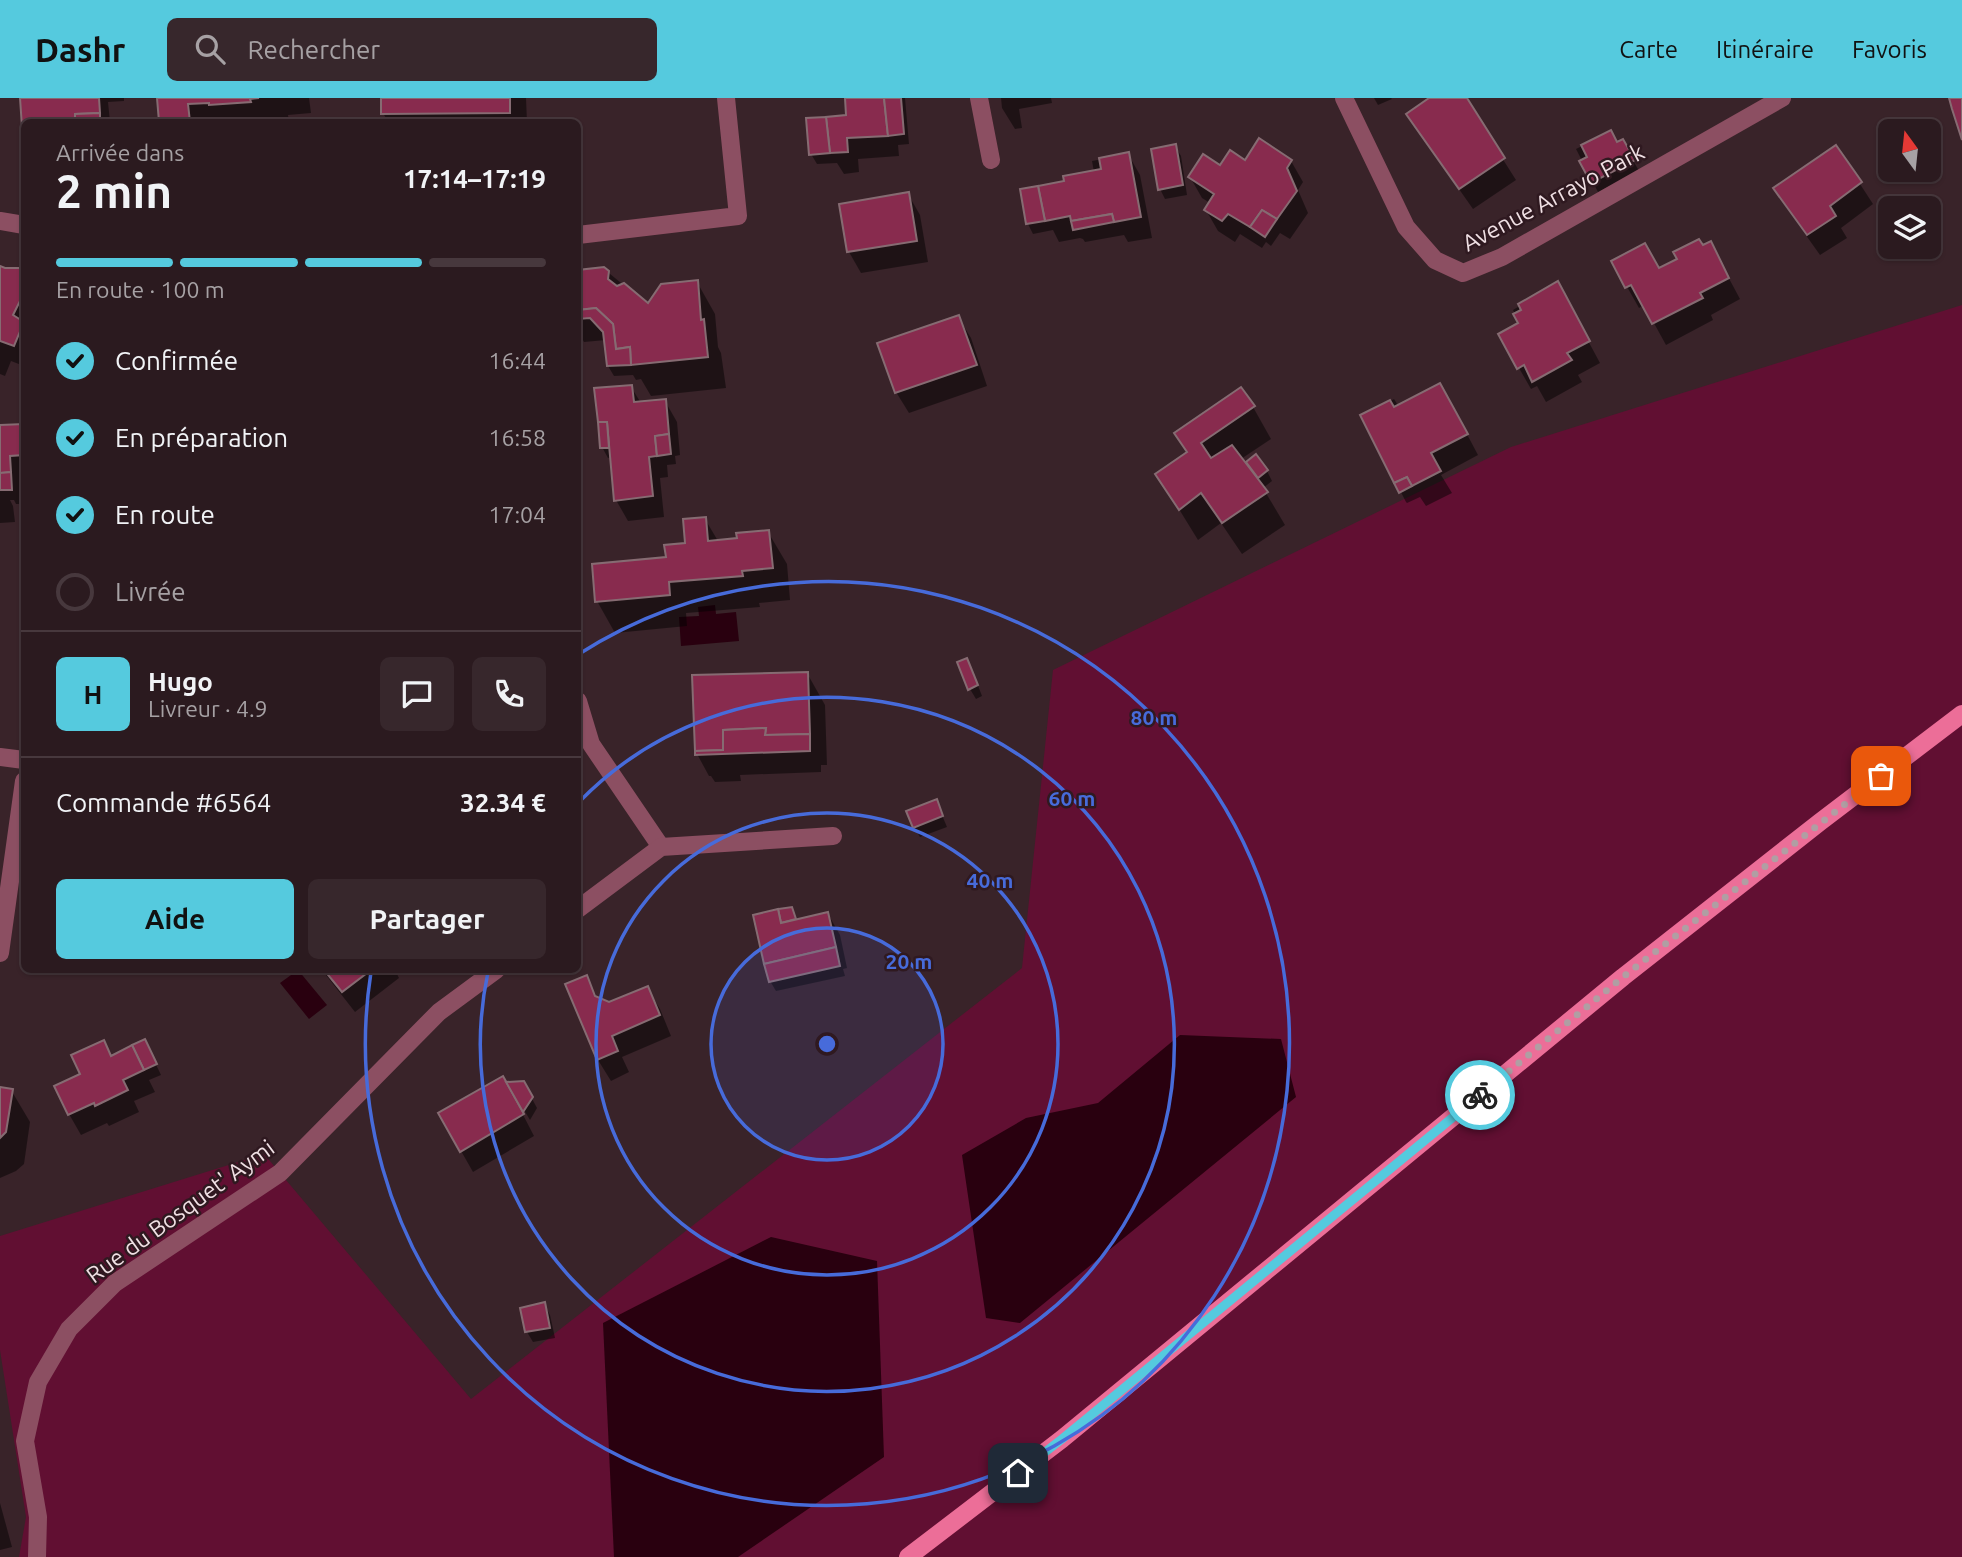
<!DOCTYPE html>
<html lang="fr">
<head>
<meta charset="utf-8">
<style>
	body { margin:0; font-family:Ubuntu,sans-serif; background:#37272c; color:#f1f3f6; height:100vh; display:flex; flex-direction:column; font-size:26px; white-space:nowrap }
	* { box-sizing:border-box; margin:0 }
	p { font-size:23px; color:#a6a1a4 }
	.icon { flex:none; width:38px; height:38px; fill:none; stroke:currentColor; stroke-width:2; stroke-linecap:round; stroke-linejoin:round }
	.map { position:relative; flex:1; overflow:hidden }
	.details { position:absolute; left:21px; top:21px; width:560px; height:854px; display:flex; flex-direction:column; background:#2b1a1f; border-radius:10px; box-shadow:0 2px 5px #0004,0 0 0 2px #47383d }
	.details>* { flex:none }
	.needle { width:46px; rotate:345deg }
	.fabs { position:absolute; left:1878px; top:21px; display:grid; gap:14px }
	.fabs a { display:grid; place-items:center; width:63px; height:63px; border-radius:10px; background:#2b1a1f; box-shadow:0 2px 5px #0004,0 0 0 2px #47383d; font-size:35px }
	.pin { position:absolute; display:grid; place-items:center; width:60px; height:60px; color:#fff; margin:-30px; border-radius:14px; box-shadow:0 4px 10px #0006 }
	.courier { position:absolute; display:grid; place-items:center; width:70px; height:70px; margin:-35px; border:5px solid #55cade; border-radius:50%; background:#fff; color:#222; box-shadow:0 2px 9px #0007 }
	.overview em { font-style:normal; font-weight:700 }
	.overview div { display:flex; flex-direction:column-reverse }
	.overview { display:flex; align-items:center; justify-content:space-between; height:119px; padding:0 35px }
	h1 { font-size:46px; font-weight:700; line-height:52px }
	.bar { display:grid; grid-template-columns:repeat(4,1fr); gap:10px 7px; align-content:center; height:84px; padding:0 35px }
	.bar i { height:9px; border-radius:5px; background:#47383d }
	.bar .current { background:#55cade }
	.bar p { grid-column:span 4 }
	.line { display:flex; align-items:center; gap:18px; padding:0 35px; border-top:2px solid #47383d }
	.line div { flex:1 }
	.round { display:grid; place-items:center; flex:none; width:74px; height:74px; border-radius:10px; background:#37272c }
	ol { padding:0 35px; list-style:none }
	li { display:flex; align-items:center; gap:21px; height:77px }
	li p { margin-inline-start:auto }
	li .icon { padding:7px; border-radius:50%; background:#55cade; color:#111; stroke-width:4 }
	li:last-child { color:#a6a1a4 }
	li i { width:38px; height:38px; border:4px solid #47383d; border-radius:50% }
	.cta { display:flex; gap:14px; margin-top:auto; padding:14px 35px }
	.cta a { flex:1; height:80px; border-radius:10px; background:#55cade; color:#111; font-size:28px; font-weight:700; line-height:80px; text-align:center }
	.cta a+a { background:#37272c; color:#f1f3f6 }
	header { display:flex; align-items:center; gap:42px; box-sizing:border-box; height:98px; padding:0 35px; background:#55cade; color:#111 }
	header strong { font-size:33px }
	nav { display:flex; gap:38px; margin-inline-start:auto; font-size:24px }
	.search { width:490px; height:63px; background:#37272c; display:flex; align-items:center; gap:18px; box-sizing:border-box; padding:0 24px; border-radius:10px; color:#a6a1a4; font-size:26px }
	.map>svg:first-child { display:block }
</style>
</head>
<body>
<header>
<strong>Dashr</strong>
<div class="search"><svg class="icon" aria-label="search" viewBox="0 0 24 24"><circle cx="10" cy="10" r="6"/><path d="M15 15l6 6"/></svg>Rechercher</div>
<nav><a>Carte</a><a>Itinéraire</a><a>Favoris</a></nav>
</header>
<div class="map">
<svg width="1962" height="1459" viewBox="0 0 1962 1459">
	<rect width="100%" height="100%" fill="#392329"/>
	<polygon fill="#610f32" points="1962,207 1962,1459 19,1459 26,1419 0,1252 0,1138 264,1056 471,1301 1022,870 1053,572 1511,349"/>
	<g fill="#29000f">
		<polygon points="715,507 716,516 736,514 739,543 681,548 679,519 699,518 698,509"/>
		<polygon points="298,872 327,907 309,921 280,885"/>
		<polygon points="1180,937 1281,941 1296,999 1020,1225 986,1220 962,1057 1026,1020 1098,1005"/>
		<polygon points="771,1139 877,1163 884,1359 738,1459 614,1459 603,1225"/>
	</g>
	<g fill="#0007">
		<polygon points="22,0 124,0 124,3 108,4 110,24 24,24 24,30"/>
		<polygon points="159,0 309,0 311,15 288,17 289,24 161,24"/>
		<polygon points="383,0 526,0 527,24 388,24 383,15"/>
		<polygon points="847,0 905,0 909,46 898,47 899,58 858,61 859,74 844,76 837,65 817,66 811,56 848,18"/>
		<polygon points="1001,0 1051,0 1052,5 1019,11 1022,30 1015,31 1002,10"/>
		<polygon points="1374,0 1391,0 1392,1 1378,7"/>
		<polygon points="1429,0 1464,0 1516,82 1473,111 1421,37 1408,16 1430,2"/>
		<polygon points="1610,34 1617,47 1622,43 1639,73 1598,94 1576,51"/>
		<polygon points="1175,48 1181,58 1187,97 1165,101 1160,91"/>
		<polygon points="1836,49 1873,106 1841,130 1847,140 1820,157 1788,112 1776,91"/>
		<polygon points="1128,56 1140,77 1152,140 1128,144 1124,137 1085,144 1083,141 1080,140 1059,144 1053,132 1033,136 1028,126 1066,85 1094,74 1092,63"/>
		<polygon points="1291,63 1303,84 1298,92 1308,115 1290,141 1280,135 1271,148 1266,144 1262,150 1240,136 1235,144 1218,133 1206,112 1210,105 1202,100 1190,79 1246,64"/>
		<polygon points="908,96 920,117 928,164 861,175 849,154"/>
		<polygon points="1710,145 1740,201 1711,217 1713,222 1666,247 1644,207 1639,210 1613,164 1659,172"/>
		<polygon points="0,170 5,172 24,172 24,268 11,263 5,278 0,276"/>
		<polygon points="604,171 648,207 697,184 715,216 718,249 721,255 726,290 651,298 641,281 636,282 633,277 614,278 608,268 606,242 584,244 578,233 578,173"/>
		<polygon points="1557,185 1600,265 1578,277 1582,284 1546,304 1537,288 1531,291 1500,237 1520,226 1513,212"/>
		<polygon points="958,219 971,240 987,288 909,315 896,294"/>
		<polygon points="631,289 641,305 665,303 677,324 680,357 675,358 676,366 667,367 668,379 660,380 664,419 628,423 616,402 612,359 608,360 602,349 600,326"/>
		<polygon points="1241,292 1253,309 1271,341 1241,361 1255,380 1257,378 1256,358 1267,373 1272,383 1263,390 1285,427 1242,456 1221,425 1198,442 1158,377 1188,355"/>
		<polygon points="1394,301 1399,309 1452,308 1478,357 1441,377 1452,395 1426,408 1420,399 1407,405 1406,404 1362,318"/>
		<polygon points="24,327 24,406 16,406 14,402 10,402 13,408 15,424 0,425 0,329"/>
		<polygon points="705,421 718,443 739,441 768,434 787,466 790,502 759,505 760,509 686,515 687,528 615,535 597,503 668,460 687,446"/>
		<polygon points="972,572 982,598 976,601 970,591"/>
		<polygon points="807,575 825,607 827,667 821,667 821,674 740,677 741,683 715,684 711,678 709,678 697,656"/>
		<polygon points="936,703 947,729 920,739 914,729"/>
		<polygon points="791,811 798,823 828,816 840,837 847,870 843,871 845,878 776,893 770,883 755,818"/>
		<polygon points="322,872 399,872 396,874 399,880 355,914"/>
		<polygon points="586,880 598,902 609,906 647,890 660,911 671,938 622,959 629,974 611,983 598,962 568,887"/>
		<polygon points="103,944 112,959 150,954 161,977 149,982 155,994 134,1003 139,1014 109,1028 107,1025 81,1037 69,1016 82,977"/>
		<polygon points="523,984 537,1010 530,1022 521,1007 519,1009 534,1038 473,1074 440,1016 515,1002"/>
		<polygon points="0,991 11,992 30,1024 24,1066 16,1073 0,1080"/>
		<polygon points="544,1206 550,1217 555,1240 533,1244 527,1234"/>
		<polygon points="0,1405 12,1449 0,1452"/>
	</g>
	<g fill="#882b4e" stroke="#866b72" stroke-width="2">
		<polygon points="20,0 99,0 100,15 75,16 75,24 24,24 24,29 22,29"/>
		<polygon points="157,0 259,0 250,1 251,4 209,7 209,5 188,6 190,24 159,24"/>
		<polygon points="381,0 510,0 510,15 381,16"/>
		<polygon points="845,0 884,0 888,38 847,40 848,54 830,55 826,19 846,17"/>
		<polygon points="884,0 901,0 904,36 888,38"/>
		<polygon points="1429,0 1467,0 1505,60 1459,91 1406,16"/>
		<polygon points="1949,0 1962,0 1962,42 1952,11"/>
		<polygon points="100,15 100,24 75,24 75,16"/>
		<polygon points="826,19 830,55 809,57 806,20"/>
		<polygon points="1611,32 1617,44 1623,41 1635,62 1591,85 1579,63 1587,59 1581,47"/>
		<polygon points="1259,40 1292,62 1287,70 1297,93 1277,121 1262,112 1250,129 1228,116 1222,123 1204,112 1214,96 1188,79 1203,56 1220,67 1230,52 1245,62"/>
		<polygon points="1176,46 1183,87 1158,92 1151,51"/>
		<polygon points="1836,47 1862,84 1830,108 1836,118 1807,137 1773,90"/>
		<polygon points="1129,54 1141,119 1114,124 1112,116 1071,123 1070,118 1045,123 1038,88 1064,83 1063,78 1101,71 1099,60"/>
		<polygon points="1038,88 1045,123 1026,126 1020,91"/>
		<polygon points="909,94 917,143 847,154 839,106"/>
		<polygon points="1262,112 1277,121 1265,139 1250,129"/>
		<polygon points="1112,116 1114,124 1073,132 1071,123"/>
		<polygon points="1699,141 1703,147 1711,143 1729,180 1700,195 1703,200 1652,226 1631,187 1625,190 1611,163 1645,145 1659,170 1677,161 1673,154"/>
		<polygon points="0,168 5,170 24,170 24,199 22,199 13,217 24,224 14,248 0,243"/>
		<polygon points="604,169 609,173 608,181 617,188 624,185 648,205 661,186 698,182 701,222 704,221 708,259 631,267 630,249 616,251 613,226 596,210 578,212 578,172"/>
		<polygon points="1558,183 1590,243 1567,255 1572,262 1532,284 1524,267 1517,271 1498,236 1518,225 1513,216 1521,212 1518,206"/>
		<polygon points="596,210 613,226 616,251 630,249 631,267 607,268 603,234 590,220 578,221 578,212"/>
		<polygon points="959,217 977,267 895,295 877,245"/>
		<polygon points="1440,285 1468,336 1431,355 1441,373 1412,388 1407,379 1394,385 1360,317 1390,302 1394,309"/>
		<polygon points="632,287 634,304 666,301 669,336 655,338 657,358 649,359 653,398 614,403 607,324 598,324 594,290"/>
		<polygon points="1241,289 1255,308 1201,345 1211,360 1232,347 1268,394 1222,425 1201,395 1179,412 1155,376 1187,354 1174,335"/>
		<polygon points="598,324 607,324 609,350 600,350"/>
		<polygon points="24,326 24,357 10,358 11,374 0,375 0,327"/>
		<polygon points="669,336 671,356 657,358 655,338"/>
		<polygon points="1256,356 1268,372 1258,380 1246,364"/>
		<polygon points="11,374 12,392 0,392 0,375"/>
		<polygon points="1407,379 1412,388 1399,395 1394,385"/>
		<polygon points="706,419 708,443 737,440 736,435 769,432 773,470 742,473 743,478 669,484 670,497 595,504 592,466 666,459 664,447 685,445 683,421"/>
		<polygon points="967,560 978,587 968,592 957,564"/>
		<polygon points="808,574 810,636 765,637 766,630 723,632 723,652 695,653 692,577"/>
		<polygon points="766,630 765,637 810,636 810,653 695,657 695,653 723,652 723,632"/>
		<polygon points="937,701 943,718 913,730 906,713"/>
		<polygon points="792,809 796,821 781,825 778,811"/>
		<polygon points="778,811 781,825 828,814 836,849 764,866 753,817"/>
		<polygon points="836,849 840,868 769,884 764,866"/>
		<polygon points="324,872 371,872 342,894"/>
		<polygon points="587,877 595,898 609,904 648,888 660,917 612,938 618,953 597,962 565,886"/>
		<polygon points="145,941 157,966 144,972 132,947"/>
		<polygon points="104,942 111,958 132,947 144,972 123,982 128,992 95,1008 94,1005 68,1017 54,988 80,976 71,957"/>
		<polygon points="503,978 524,1016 460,1054 438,1015"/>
		<polygon points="524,983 533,999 523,1014 506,984"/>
		<polygon points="0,989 13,991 6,1034 0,1040"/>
		<polygon points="545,1204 550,1230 525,1234 520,1210"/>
	</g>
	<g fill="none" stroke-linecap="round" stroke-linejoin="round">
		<polyline stroke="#8c4f62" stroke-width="18" points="979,0 991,62"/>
		<g stroke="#8c4f62" stroke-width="18">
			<polyline points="1344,0 1406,129 1435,162 1463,175 1502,159 1782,0"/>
			<polyline points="0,123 24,127"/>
			<polyline points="578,137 738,118 726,0"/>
			<polyline points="578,603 591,646 661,749"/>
			<polyline points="0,659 24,662"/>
			<polyline points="578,811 661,749 833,738"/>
			<polyline points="0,855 24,683"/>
			<polyline points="37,1459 38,1419 25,1343 38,1284 69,1231 115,1185 280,1075 439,914 496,872"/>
		</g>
		<polyline stroke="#ec6e98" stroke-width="18" points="908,1459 1062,1341 1623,879 1820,724 1962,616"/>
	</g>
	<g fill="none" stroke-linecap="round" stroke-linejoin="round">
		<polyline stroke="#b09ea3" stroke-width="7" stroke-dasharray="0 12.6" points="1480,997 1623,879 1881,678"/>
		<polyline stroke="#55cade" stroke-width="9" points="1018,1375 1062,1341 1480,997"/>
	</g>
	<circle cx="827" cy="946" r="116" fill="#476bda" fill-opacity=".12"/>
	<g fill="none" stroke="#476bda" stroke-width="3.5">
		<circle cx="827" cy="946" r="116"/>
		<circle cx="827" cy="946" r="231"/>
		<path d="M580 703A347 347 0 1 1 488 874"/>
		<path d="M579 556A462 462 0 1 1 371 874"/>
	</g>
	<g text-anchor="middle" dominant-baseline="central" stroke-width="5" stroke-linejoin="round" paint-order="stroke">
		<g font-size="23" fill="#f0e0e4" stroke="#2f1920">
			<text transform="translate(1553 99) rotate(-28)">Avenue Arrayo Park</text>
			<text transform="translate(180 1113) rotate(-36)">Rue du Bosquet' Aymi</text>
		</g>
	</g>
	<circle cx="827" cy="946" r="10" fill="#476bda" stroke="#2f1920" stroke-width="3.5"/>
	<g font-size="21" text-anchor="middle" font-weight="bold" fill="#476bda" stroke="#2f1920" stroke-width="5" stroke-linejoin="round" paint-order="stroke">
		<text x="1154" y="627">80 m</text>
		<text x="1072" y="708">60 m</text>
		<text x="990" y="790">40 m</text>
		<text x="909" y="871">20 m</text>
	</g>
</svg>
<div class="fabs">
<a><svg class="needle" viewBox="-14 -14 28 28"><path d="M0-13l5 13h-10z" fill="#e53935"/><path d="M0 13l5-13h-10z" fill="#a6a1a4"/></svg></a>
<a><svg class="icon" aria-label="layers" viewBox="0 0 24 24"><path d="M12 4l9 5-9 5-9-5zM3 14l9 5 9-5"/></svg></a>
</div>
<div class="pin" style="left:1881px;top:678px;background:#ea580c"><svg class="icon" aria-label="bag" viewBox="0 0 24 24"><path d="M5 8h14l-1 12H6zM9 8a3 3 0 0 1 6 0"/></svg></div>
<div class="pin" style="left:1018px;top:1375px;background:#1f2937"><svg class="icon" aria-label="home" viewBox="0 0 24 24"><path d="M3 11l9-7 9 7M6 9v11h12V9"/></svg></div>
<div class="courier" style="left:1480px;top:997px"><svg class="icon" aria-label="bike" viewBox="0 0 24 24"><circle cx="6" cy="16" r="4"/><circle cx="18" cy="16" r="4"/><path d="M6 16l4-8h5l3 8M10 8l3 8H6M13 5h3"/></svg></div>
<section class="details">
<div class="overview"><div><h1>2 min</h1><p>Arrivée dans</p></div><em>17:14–17:19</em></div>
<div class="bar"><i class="current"></i><i class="current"></i><i class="current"></i><i></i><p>En route · 100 m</p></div>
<ol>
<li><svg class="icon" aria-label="check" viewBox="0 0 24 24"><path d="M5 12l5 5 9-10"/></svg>Confirmée<p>16:44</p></li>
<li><svg class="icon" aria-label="check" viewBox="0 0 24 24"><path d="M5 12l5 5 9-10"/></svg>En préparation<p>16:58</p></li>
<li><svg class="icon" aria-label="check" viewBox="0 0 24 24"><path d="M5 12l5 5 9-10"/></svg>En route<p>17:04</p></li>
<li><i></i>Livrée</li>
</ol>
<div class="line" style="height:126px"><b class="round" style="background:#55cade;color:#111">H</b><div><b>Hugo</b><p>Livreur · 4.9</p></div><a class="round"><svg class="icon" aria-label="chat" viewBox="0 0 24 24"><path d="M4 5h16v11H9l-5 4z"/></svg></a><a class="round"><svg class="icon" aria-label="phone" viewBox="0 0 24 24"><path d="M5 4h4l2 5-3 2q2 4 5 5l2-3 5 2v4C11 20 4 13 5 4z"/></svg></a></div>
<div class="line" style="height:91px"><div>Commande #6564</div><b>32.34 €</b></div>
<div class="cta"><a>Aide</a><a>Partager</a></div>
</section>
</div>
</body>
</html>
